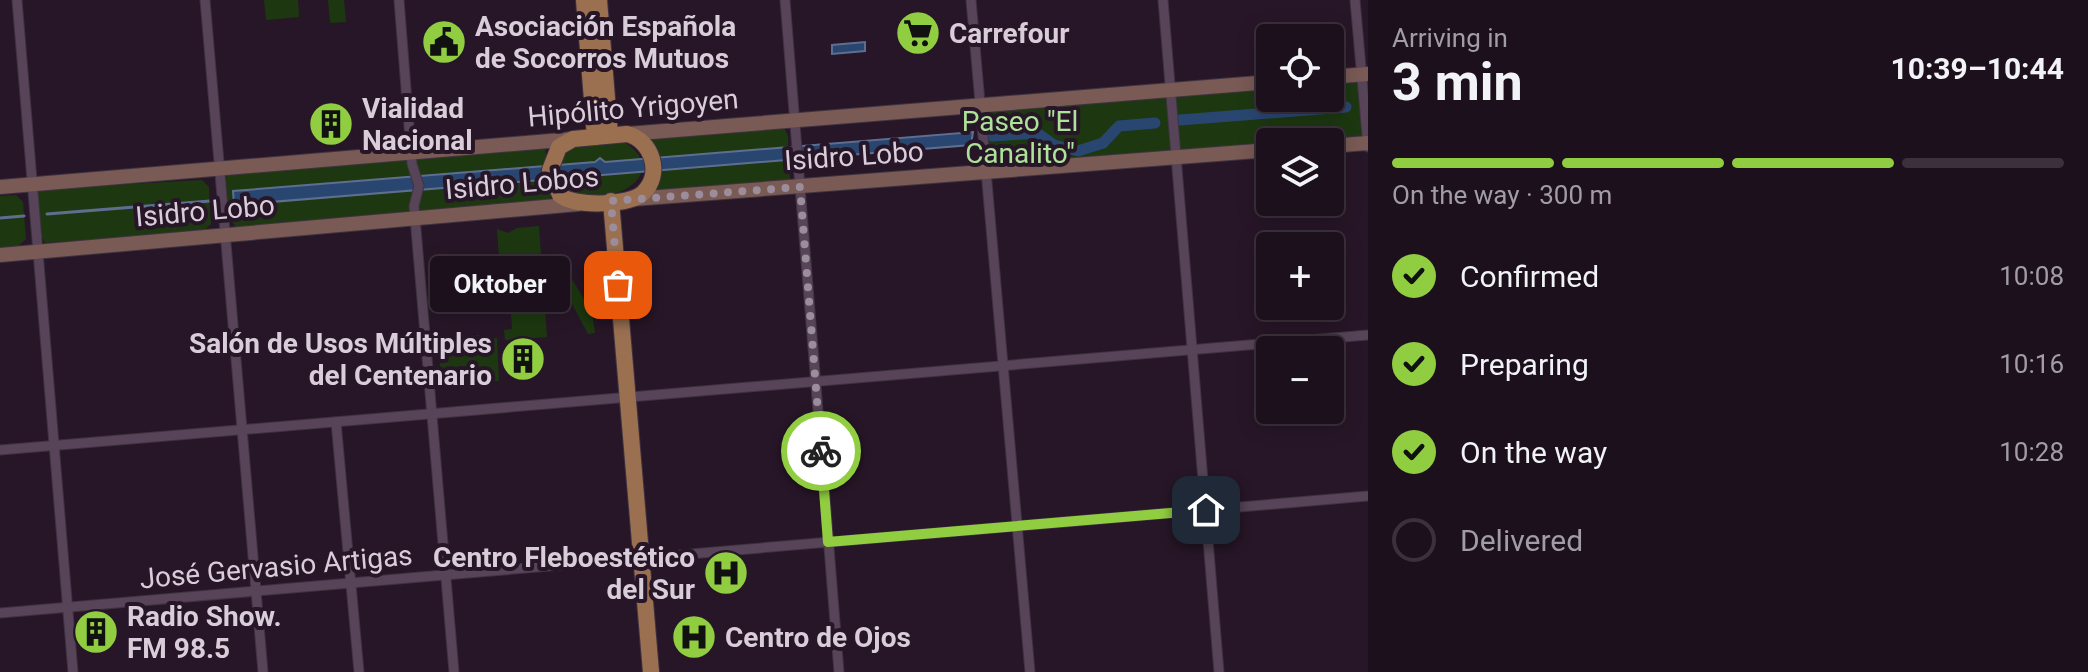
<!DOCTYPE html>
<html lang="en">
<head>
<meta charset="utf-8">
<style>
	body { margin:0; font-family:Roboto,sans-serif; background:#2a1e2a; color:#f1f3f6; height:100vh; display:flex; flex-direction:column; font-size:30px; white-space:nowrap }
	* { box-sizing:border-box; margin:0 }
	p { font-size:26px; color:#a09da4 }
	.icon { flex:none; width:44px; height:44px; fill:none; stroke:currentColor; stroke-width:2; stroke-linecap:round; stroke-linejoin:round }
	.map { position:relative; flex:1; overflow:hidden }
	.details { display:flex; flex-direction:column; background:#1d101d; width:720px }
	.details>* { flex:none }
	.fabs { position:absolute; left:1256px; top:24px; display:grid; gap:16px }
	.fabs a { display:grid; place-items:center; width:88px; height:88px; border-radius:8px; background:#1d101d; box-shadow:0 4px 20px #0003,0 0 0 2px #3b303b; font-size:40px }
	.pin { position:absolute; display:grid; place-items:center; width:68px; height:68px; color:#fff; margin:-34px; border-radius:16px; box-shadow:0 4px 12px #0006 }
	.courier { position:absolute; display:grid; place-items:center; width:80px; height:80px; margin:-40px; border:6px solid #91cd40; border-radius:50%; background:#fff; color:#222; box-shadow:0 2px 10px #0007 }
	.bubble { position:absolute; height:56px; border-radius:8px; background:#1d101d; box-shadow:0 4px 20px #0003,0 0 0 2px #3b303b; font-size:26px; font-weight:700; line-height:56px; text-align:center }
	.summary em { font-style:normal; font-weight:700 }
	.summary div { display:flex; flex-direction:column-reverse }
	.summary { display:flex; align-items:center; justify-content:space-between; height:136px; padding:0 24px }
	h1 { font-size:52px; font-weight:700; line-height:60px }
	.bar { display:grid; grid-template-columns:repeat(4,1fr); gap:12px 8px; align-content:center; height:96px; padding:0 24px }
	.bar i { height:10px; border-radius:6px; background:#3b303b }
	.bar .selected { background:#91cd40 }
	.bar p { grid-column:span 4 }
	ol { padding:0 24px; list-style:none }
	li { display:flex; align-items:center; gap:24px; height:88px }
	li p { margin-inline-start:auto }
	li .icon { padding:8px; border-radius:50%; background:#91cd40; color:#111; stroke-width:4 }
	li:last-child { color:#a09da4 }
	li i { width:44px; height:44px; border:4px solid #3b303b; border-radius:50% }
	main { display:flex; flex:1; min-height:0 }
	.map>svg:first-child { display:block }
</style>
</head>
<body>
<main>
<div class="map">
<svg width="1368" height="672" viewBox="0 0 1368 672">
	<rect width="100%" height="100%" fill="#271627"/>
	<g fill="#1d3811">
		<polygon points="264,0 298,0 299,17 266,20"/>
		<polygon points="328,0 344,0 346,22 330,23"/>
		<polygon points="1368,80 1368,137 1270,142 1270,145 985,169 984,110 1270,88 1270,98 1330,98 1330,83"/>
		<polygon points="783,126 788,136 790,180 651,194 647,137"/>
		<path d="M622,141C674,170 616,210 570,192C559,177 556,160 571,145Z"/>
		<path d="M545,148L552,194L549,200L237,228C225,216 220,188 228,173Z"/>
		<polygon points="202,180 209,187 211,224 203,231 45,243 42,237 37,192 42,189"/>
		<polygon points="16,195 23,202 26,239 17,247 0,248 0,196"/>
		<polygon points="539,226 547,337 505,340 504,330 512,329 507,258 499,258 497,229 508,233 517,228"/>
		<polygon points="567,271 592,312 595,333 588,334 570,300"/>
		<polygon points="481,335 482,339 497,338 499,381 445,385 441,380 438,338"/>
	</g>
	<g fill="#294671" stroke="#5e6e90" stroke-width="2">
		<polygon points="865,42 865,51 832,54 832,45"/>
		<polygon points="973,132 971,145 234,205 233,191 595,162 600,158 605,162"/>
	</g>
	<g fill="none" stroke-linecap="round" stroke-linejoin="round">
		<g stroke="#5e6e90" stroke-width="3">
			<polyline points="47,214 210,201"/>
			<polyline points="0,218 24,216"/>
		</g>
		<g stroke="#294671" stroke-width="11">
			<polyline points="1180,120 1346,107"/>
			<polyline points="992,136 1037,133 1054,145 1078,151 1103,143 1119,126 1155,123"/>
		</g>
		<g stroke="#3f3340" stroke-width="11">
			<g id="street">
				<polyline points="17,0 73,672"/>
				<polyline points="205,0 263,672"/>
				<polyline points="399,0 412,164 419,186 414,206 454,672"/>
				<polyline points="785,0 839,672"/>
				<polyline points="971,0 1030,672"/>
				<polyline points="1163,0 1219,672"/>
				<polyline points="1355,0 1368,147"/>
				<polyline points="336,422 359,672"/>
				<polyline points="0,450 1368,335"/>
				<polyline points="0,613 1368,496"/>
			</g>
		</g>
		<g stroke="#3f3340" stroke-width="16">
			<g id="secondary">
				<polyline points="1330,77 1368,74"/>
				<polyline points="627,134 1270,82"/>
				<polyline points="1330,146 1368,143"/>
				<polyline points="0,187 573,139"/>
				<polyline points="633,199 1270,150"/>
				<polyline points="0,255 578,204"/>
			</g>
		</g>
		<g stroke="#3f3340" stroke-width="18">
			<g id="primary">
				<polyline points="584,0 595,137"/>
				<polyline points="599,0 610,135"/>
				<path d="M627,134C652,140 663,174 643,193C629,206 574,207 560,195L550,170L559,147L573,139Z"/>
				<polyline points="611,201 651,672"/>
			</g>
		</g>
		<use href="#street" stroke="#574458" stroke-width="9"/>
		<use href="#secondary" stroke="#795a55" stroke-width="14"/>
		<use href="#primary" stroke="#9b7051" stroke-width="16"/>
	</g>
	<g fill="none" stroke-linecap="round" stroke-linejoin="round">
		<polyline stroke="#9b8d9b" stroke-width="8" stroke-dasharray="0 14.4" points="618,285 611,201 800,187 821,451"/>
		<polyline stroke="#91cd40" stroke-width="10" points="821,451 828,542 1206,510"/>
	</g>
	<defs>
		<g id="supermarket-disc" transform="scale(2.3)"><circle r="9.5" fill="#91cd40" stroke="#271627"/><path d="M-6-5.5h2.5l.6 2H6L4.5 2H-2.5L-4.4-4H-6ZM-1.5 3.2a1.3 1.3 0 1 0 .1 0ZM3 3.2a1.3 1.3 0 1 0 .1 0Z" fill="#111"/></g>
		<g id="civic-disc" transform="scale(2.3)"><circle r="9.5" fill="#91cd40" stroke="#271627"/><path d="M-.6-6.5H3V-4.5H.6V-3L4-1V1h2V6H-6V1h2V-1L-.6-3ZM-1.2 2.5V6h2.4V2.5Z" fill="#111"/></g>
		<g id="building-disc" transform="scale(2.3)"><circle r="9.5" fill="#91cd40" stroke="#271627"/><path d="M-4-6H4V6H1V3H-1V6H-4ZM-2.5-4.3h1.7v1.8h-1.7ZM.8-4.3h1.7v1.8H.8ZM-2.5-1h1.7V.8h-1.7ZM.8-1h1.7V.8H.8Z" fill="#111"/></g>
		<g id="hospital-disc" transform="scale(2.3)"><circle r="9.5" fill="#91cd40" stroke="#271627"/><path d="M-5-5h3v3.5h4V-5h3V5h-3V1.5h-4V5h-3Z" fill="#111"/></g>
	</defs>
	<g fill-rule="evenodd">
		<use href="#supermarket-disc" x="918" y="33"/>
		<use href="#civic-disc" x="444" y="42"/>
		<use href="#building-disc" x="331" y="124"/>
		<use href="#building-disc" x="523" y="359"/>
		<use href="#hospital-disc" x="726" y="573"/>
		<use href="#building-disc" x="96" y="632"/>
		<use href="#hospital-disc" x="694" y="637"/>
	</g>
	<g text-anchor="middle" dominant-baseline="central" stroke-width="8" stroke-linejoin="round" paint-order="stroke">
		<g font-size="28" font-weight="bold" fill="#d9cdd9" stroke="#271627" text-anchor="start">
			<text x="475" y="26">Asociación Española<tspan x="475" dy="32">de Socorros Mutuos</tspan></text>
			<text x="949" y="33">Carrefour</text>
			<text x="362" y="108">Vialidad<tspan x="362" dy="32">Nacional</tspan></text>
			<text x="492" y="343" text-anchor="end">Salón de Usos Múltiples<tspan x="492" dy="32">del Centenario</tspan></text>
			<text x="695" y="557" text-anchor="end">Centro Fleboestético<tspan x="695" dy="32">del Sur</tspan></text>
			<text x="127" y="616">Radio Show.<tspan x="127" dy="32">FM 98.5</tspan></text>
			<text x="725" y="637">Centro de Ojos</text>
		</g>
		<g font-size="28" fill="#d9cdd9" stroke="#271627">
			<text transform="translate(633 108) rotate(-5)">Hipólito Yrigoyen</text>
			<text transform="translate(854 156) rotate(-4)">Isidro Lobo</text>
			<text transform="translate(522 183) rotate(-5)">Isidro Lobos</text>
			<text transform="translate(205 211) rotate(-5)">Isidro Lobo</text>
			<text transform="translate(276 567) rotate(-5)">José Gervasio Artigas</text>
		</g>
		<g font-size="28" fill="#ade299" stroke="#271627">
			<text x="1020" y="121">Paseo "El<tspan x="1020" dy="32">Canalito"</tspan></text>
		</g>
	</g>
</svg>
<div class="fabs">
<a><svg class="icon" aria-label="locate" viewBox="0 0 24 24"><circle cx="12" cy="12" r="6"/><path d="M12 2v4M12 18v4M2 12h4M18 12h4"/></svg></a>
<a><svg class="icon" aria-label="layers" viewBox="0 0 24 24"><path d="M12 4l9 5-9 5-9-5zM3 14l9 5 9-5"/></svg></a>
<a>+</a>
<a>−</a>
</div>
<div class="pin" style="left:618px;top:285px;background:#ea580c"><svg class="icon" aria-label="bag" viewBox="0 0 24 24"><path d="M5 8h14l-1 12H6zM9 8a3 3 0 0 1 6 0"/></svg></div>
<div class="pin" style="left:1206px;top:510px;background:#1f2937"><svg class="icon" aria-label="home" viewBox="0 0 24 24"><path d="M3 11l9-7 9 7M6 9v11h12V9"/></svg></div>
<div class="courier" style="left:821px;top:451px"><svg class="icon" aria-label="bike" viewBox="0 0 24 24"><circle cx="6" cy="16" r="4"/><circle cx="18" cy="16" r="4"/><path d="M6 16l4-8h5l3 8M10 8l3 8H6M13 5h3"/></svg></div>
<div class="bubble" style="left:430px;top:256px;width:140px">Oktober</div>
</div>
<section class="details">
<div class="summary"><div><h1>3 min</h1><p>Arriving in</p></div><em>10:39–10:44</em></div>
<div class="bar"><i class="selected"></i><i class="selected"></i><i class="selected"></i><i></i><p>On the way · 300 m</p></div>
<ol>
<li><svg class="icon" aria-label="check" viewBox="0 0 24 24"><path d="M5 12l5 5 9-10"/></svg>Confirmed<p>10:08</p></li>
<li><svg class="icon" aria-label="check" viewBox="0 0 24 24"><path d="M5 12l5 5 9-10"/></svg>Preparing<p>10:16</p></li>
<li><svg class="icon" aria-label="check" viewBox="0 0 24 24"><path d="M5 12l5 5 9-10"/></svg>On the way<p>10:28</p></li>
<li><i></i>Delivered</li>
</ol>
</section>
</main>
</body>
</html>
